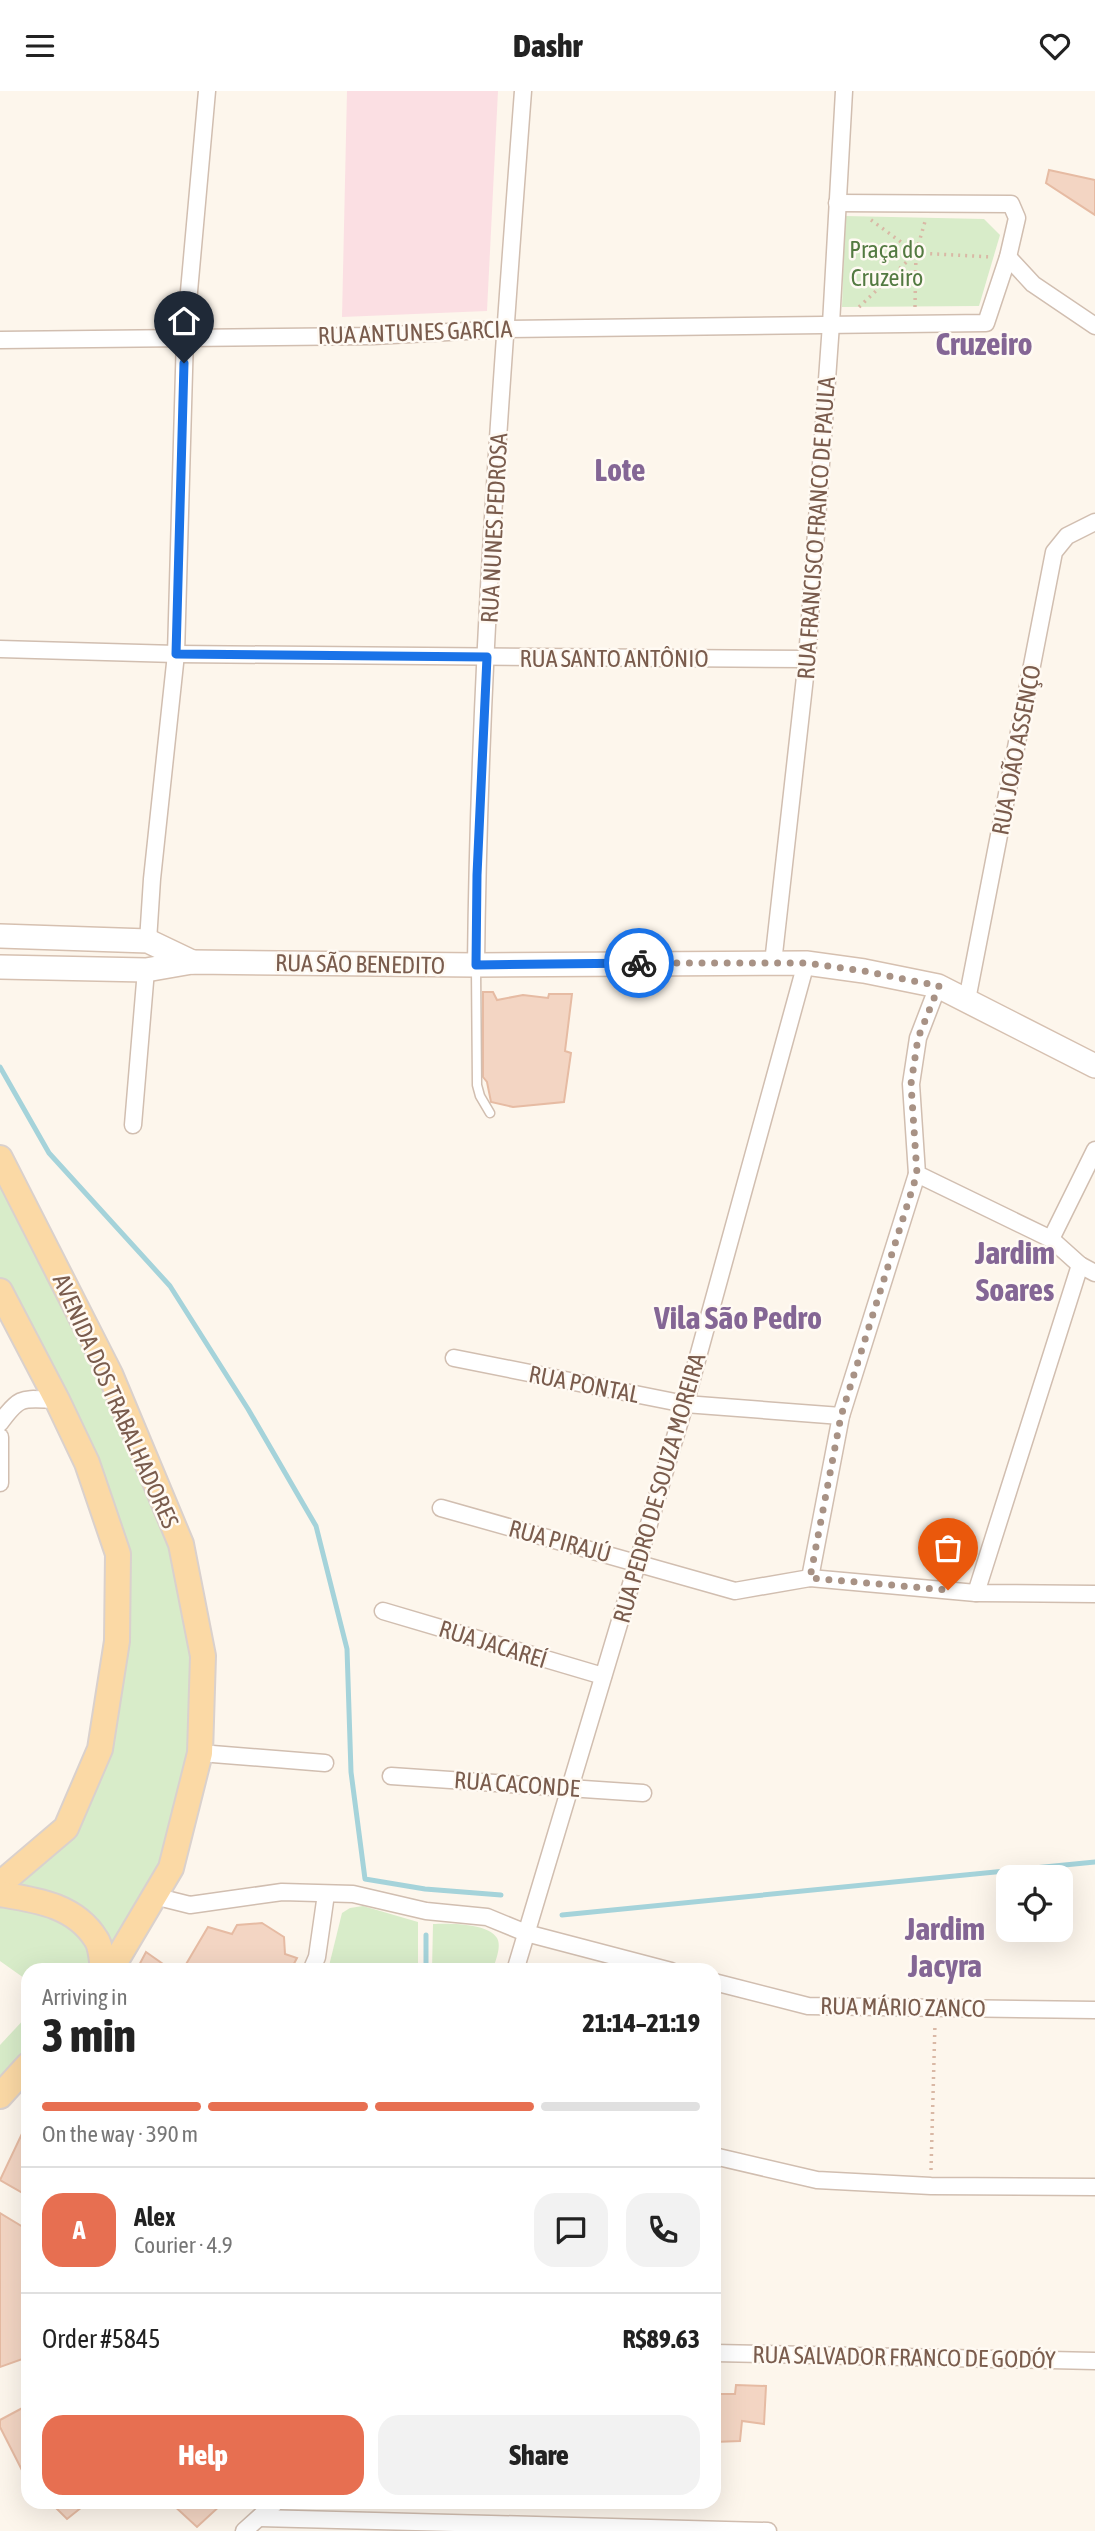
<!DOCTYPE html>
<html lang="en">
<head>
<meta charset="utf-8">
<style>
	body { margin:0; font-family:"Asap Condensed",sans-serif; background:#f2f2f2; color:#222; height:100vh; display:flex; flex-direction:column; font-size:26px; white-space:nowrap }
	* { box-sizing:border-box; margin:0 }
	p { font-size:23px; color:#767676 }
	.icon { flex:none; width:38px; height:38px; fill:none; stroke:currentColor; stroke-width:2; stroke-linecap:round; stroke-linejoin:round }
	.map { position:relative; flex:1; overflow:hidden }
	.panel { position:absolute; left:21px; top:1872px; width:700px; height:546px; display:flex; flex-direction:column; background:#fff; border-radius:21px; box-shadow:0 7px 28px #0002 }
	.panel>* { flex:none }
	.buttons { position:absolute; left:996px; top:1774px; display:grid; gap:14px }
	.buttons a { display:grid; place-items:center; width:77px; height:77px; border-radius:14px; background:#fff; box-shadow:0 7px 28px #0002; font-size:35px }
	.pin { position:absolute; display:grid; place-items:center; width:60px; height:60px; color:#fff; margin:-72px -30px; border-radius:50% 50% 50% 0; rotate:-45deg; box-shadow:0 0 7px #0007 }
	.pin .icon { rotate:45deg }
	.courier { position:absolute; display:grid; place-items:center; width:70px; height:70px; margin:-35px; border:5px solid #1a73e8; border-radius:50%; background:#fff; color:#222; box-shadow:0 2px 9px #0007 }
	.summary em { font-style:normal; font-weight:800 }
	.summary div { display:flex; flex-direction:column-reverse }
	.summary { display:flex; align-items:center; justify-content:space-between; height:119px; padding:0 21px }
	h1 { font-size:46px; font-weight:800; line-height:52px }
	.bar { display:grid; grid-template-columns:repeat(4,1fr); gap:10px 7px; align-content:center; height:84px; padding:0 21px }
	.bar i { height:9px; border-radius:5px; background:#e0e0e0 }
	.bar .active { background:#e76f51 }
	.bar p { grid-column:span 4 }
	.line { display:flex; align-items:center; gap:18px; padding:0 21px; border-top:2px solid #e0e0e0 }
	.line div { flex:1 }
	.round { display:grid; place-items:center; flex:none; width:74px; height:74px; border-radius:21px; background:#f2f2f2 }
	.action { display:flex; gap:14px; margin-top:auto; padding:14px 21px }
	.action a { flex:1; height:80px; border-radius:21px; background:#e76f51; color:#fff; font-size:28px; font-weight:800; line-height:80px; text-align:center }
	.action a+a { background:#f2f2f2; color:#222 }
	header { display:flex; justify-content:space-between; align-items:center; height:91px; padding:0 21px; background:#fff; font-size:32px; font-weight:800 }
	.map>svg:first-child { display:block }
</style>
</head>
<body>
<header><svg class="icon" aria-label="menu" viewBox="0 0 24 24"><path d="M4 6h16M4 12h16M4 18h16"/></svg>Dashr<svg class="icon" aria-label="heart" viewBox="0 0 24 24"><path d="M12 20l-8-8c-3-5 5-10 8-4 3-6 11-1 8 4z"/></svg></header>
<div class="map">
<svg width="1095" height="2440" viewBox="0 0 1095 2440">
	<rect width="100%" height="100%" fill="#fdf6ec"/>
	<polygon fill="#fbdfe3" points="347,0 498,0 487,220 342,226"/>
	<g fill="#d8ecc9">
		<polygon points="845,125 984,128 1000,144 979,215 842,216"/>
		<polygon points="0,1087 100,1280 174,1456 195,1567 194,1662 172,1752 110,1869 102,1841 10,1800 70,1741 125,1492 67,1314 0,1186"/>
		<polygon points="0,1809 78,1835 99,1879 28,1880 28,1897 24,1887 0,1870"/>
		<polygon points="363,1815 418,1831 418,1879 328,1879 342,1822 350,1817"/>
		<path d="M433,1833C449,1832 488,1832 497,1847C502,1856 495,1870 493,1879H432Z"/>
		<polygon points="28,1924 28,1966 0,1997 0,1954"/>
	</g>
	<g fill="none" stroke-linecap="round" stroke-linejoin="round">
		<g stroke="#a5d3da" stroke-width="5">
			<polyline points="0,976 49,1062 170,1195 248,1318 316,1435 347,1558 351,1681 365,1788 425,1798 501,1804"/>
			<polyline points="562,1824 1095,1771"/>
			<polyline points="426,1880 426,1844"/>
		</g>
	</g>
	<g fill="#f3d5c3" stroke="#e6bba3" stroke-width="2">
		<polygon points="1049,79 1095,89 1095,124 1046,92"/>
		<polygon points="483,901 493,901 497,909 523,904 548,907 549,903 572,903 565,960 571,962 564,1011 513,1016 491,1011 487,991 483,986"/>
		<polygon points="262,1832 284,1846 285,1863 297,1867 290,1880 182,1880 208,1836 232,1843 237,1834"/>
		<polygon points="146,1861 173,1880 136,1880"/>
		<polygon points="28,2030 28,2105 0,2089"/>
		<polygon points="0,2122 28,2139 28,2266 0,2276"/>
		<polygon points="736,2294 766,2295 764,2333 742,2330 740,2350 714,2351 714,2303 735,2303"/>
		<polygon points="28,2314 28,2391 0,2336 0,2329"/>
		<polygon points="51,2412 87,2412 67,2428"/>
		<polygon points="171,2412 223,2412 197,2436"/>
	</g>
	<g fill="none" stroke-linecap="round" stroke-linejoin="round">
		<g stroke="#d1beb0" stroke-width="11">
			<polyline id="lane" points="476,877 477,994 480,1005 490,1022"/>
		</g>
		<g stroke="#d1beb0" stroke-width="19">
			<g id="street">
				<polyline points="1008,166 1033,193 1095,235"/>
				<polyline points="0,249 373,245 505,238 986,232 1008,166 1017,127 1011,113 837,112"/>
				<polyline points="0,558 176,563 807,568"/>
				<polyline points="148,850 152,788 176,563 185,245 207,0"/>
				<polyline points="773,872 807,568 831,233 844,0"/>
				<path d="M476,874C479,583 501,291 523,0"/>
				<polyline points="938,895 918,947 911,993 917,1083 1051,1148 1080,1174 1095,1182"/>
				<polyline points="967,909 1054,461 1067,445 1095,431"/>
				<polyline points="133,1034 146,879"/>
				<polyline points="1051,1148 1095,1059"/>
				<polyline points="454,1267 685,1313 841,1325"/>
				<path d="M0,1332C21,1303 23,1308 57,1309"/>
				<polyline points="0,1346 0,1392"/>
				<polyline points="441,1417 735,1500 810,1487 976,1502 1095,1503"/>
				<polyline points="810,1487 841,1325 917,1083"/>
				<polyline points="976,1502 1080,1174"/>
				<polyline points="383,1520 603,1585"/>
				<polyline points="200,1662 325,1672"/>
				<polyline points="391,1685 643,1702"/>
				<polyline points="154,1805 190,1814 282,1801 353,1803 426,1820 487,1826 526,1842 671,1880"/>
				<polyline points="311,1880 317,1866 326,1803"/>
				<polyline points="515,1880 685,1313 806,872"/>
				<polyline points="714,1891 808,1915 1095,1919"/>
				<polyline points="714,2065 817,2089 931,2095 1095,2096"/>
				<polyline points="714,2262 1095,2270"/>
				<polyline points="259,2427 768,2440"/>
				<polyline points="244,2440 275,2412"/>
			</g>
		</g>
		<g stroke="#d6c0b0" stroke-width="26">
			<g id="secondary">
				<polyline points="0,845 148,850 192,871"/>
				<polyline points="0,876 146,879 192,871 476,874 806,872 864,880 938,895 1095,975"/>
			</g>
		</g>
		<g stroke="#dad1cd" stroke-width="28">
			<g id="primary">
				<polyline points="0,1067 110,1283 181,1453 203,1565 200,1662 171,1777 110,1880"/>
				<polyline points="0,1200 57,1309 87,1372 118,1463 117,1550 100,1658 66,1737 0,1793"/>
				<path d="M0,1803C36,1809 75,1814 96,1848C101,1855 102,1870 103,1880"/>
				<polyline points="0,2005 28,1974"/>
			</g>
		</g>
		<g stroke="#d9b8a5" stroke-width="3.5" stroke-dasharray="2 5" stroke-linecap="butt">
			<polyline points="871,129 916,162 992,166"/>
			<polyline points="859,216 916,162"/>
			<polyline points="915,216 916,162 926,127"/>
			<polyline points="931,2079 935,1932"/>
		</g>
		<use href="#lane" stroke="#fff" stroke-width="8"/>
		<use href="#street" stroke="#fff" stroke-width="16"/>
		<use href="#secondary" stroke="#fff" stroke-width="23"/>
		<use href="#primary" stroke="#fbd9a5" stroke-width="24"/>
	</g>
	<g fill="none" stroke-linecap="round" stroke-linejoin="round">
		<polyline stroke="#a89285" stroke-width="7" stroke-dasharray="0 12.6" points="639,872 806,872 864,880 939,895 918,947 911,993 917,1083 841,1325 810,1487 948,1499"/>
		<polyline stroke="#1a73e8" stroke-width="9" points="184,272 176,563 487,566 477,784 476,874 639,872"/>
	</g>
	<g text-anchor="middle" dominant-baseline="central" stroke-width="5" stroke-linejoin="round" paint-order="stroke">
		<g font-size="24" fill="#537a41" stroke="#fffaf3">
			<text x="887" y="158">Praça do<tspan x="887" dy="28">Cruzeiro</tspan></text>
		</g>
		<g font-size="24" fill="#7a5c4d" stroke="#fffaf3">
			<text transform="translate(415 241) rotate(-2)">RUA ANTUNES GARCIA</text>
			<text transform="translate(494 437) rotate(-87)">RUA NUNES PEDROSA</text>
			<text transform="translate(816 437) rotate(-86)">RUA FRANCISCO FRANCO DE PAULA</text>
			<text x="614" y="567">RUA SANTO ANTÔNIO</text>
			<text transform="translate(1016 659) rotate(-79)">RUA JOÃO ASSENÇO</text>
			<text transform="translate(360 873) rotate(1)">RUA SÃO BENEDITO</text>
			<text transform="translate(584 1293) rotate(11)">RUA PONTAL</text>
			<text transform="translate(116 1310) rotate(66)">AVENIDA DOS TRABALHADORES</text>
			<text transform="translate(659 1397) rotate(-74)">RUA PEDRO DE SOUZA MOREIRA</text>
			<text transform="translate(560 1450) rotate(15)">RUA PIRAJÚ</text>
			<text transform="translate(493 1553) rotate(17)">RUA JACAREÍ</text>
			<text transform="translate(517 1693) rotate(4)">RUA CACONDE</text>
			<text transform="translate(903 1916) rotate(1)">RUA MÁRIO ZANCO</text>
			<text transform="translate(904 2266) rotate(1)">RUA SALVADOR FRANCO DE GODÓY</text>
		</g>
		<g font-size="32" font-weight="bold" fill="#846695" stroke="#fffaf3">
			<text x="984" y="252">Cruzeiro</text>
			<text x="620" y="378">Lote</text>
			<text x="1015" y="1161">Jardim<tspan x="1015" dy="37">Soares</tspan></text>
			<text x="738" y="1226">Vila São Pedro</text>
			<text x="945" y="1837">Jardim<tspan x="945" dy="37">Jacyra</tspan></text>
		</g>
	</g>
</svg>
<div class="buttons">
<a><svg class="icon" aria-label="locate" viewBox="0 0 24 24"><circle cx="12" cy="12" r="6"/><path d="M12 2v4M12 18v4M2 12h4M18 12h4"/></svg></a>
</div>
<div class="pin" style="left:948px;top:1499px;background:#ea580c"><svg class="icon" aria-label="bag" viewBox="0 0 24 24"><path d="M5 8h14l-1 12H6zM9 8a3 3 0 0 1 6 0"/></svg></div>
<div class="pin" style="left:184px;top:272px;background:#1f2937"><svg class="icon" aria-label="home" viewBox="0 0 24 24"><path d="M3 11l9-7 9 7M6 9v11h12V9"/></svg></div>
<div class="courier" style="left:639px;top:872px"><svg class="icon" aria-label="bike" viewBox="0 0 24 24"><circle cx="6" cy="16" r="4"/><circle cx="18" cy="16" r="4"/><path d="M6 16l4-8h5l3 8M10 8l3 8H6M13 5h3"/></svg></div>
<section class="panel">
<div class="summary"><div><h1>3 min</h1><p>Arriving in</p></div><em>21:14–21:19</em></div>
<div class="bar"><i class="active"></i><i class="active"></i><i class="active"></i><i></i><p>On the way · 390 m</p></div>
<div class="line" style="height:126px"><b class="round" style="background:#e76f51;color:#fff">A</b><div><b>Alex</b><p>Courier · 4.9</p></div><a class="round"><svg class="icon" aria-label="chat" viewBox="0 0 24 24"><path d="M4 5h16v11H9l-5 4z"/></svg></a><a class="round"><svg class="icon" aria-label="phone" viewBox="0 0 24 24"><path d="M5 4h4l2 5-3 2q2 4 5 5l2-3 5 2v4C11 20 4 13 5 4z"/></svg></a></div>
<div class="line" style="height:91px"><div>Order #5845</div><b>R$89.63</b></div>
<div class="action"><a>Help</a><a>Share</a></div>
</section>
</div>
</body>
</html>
